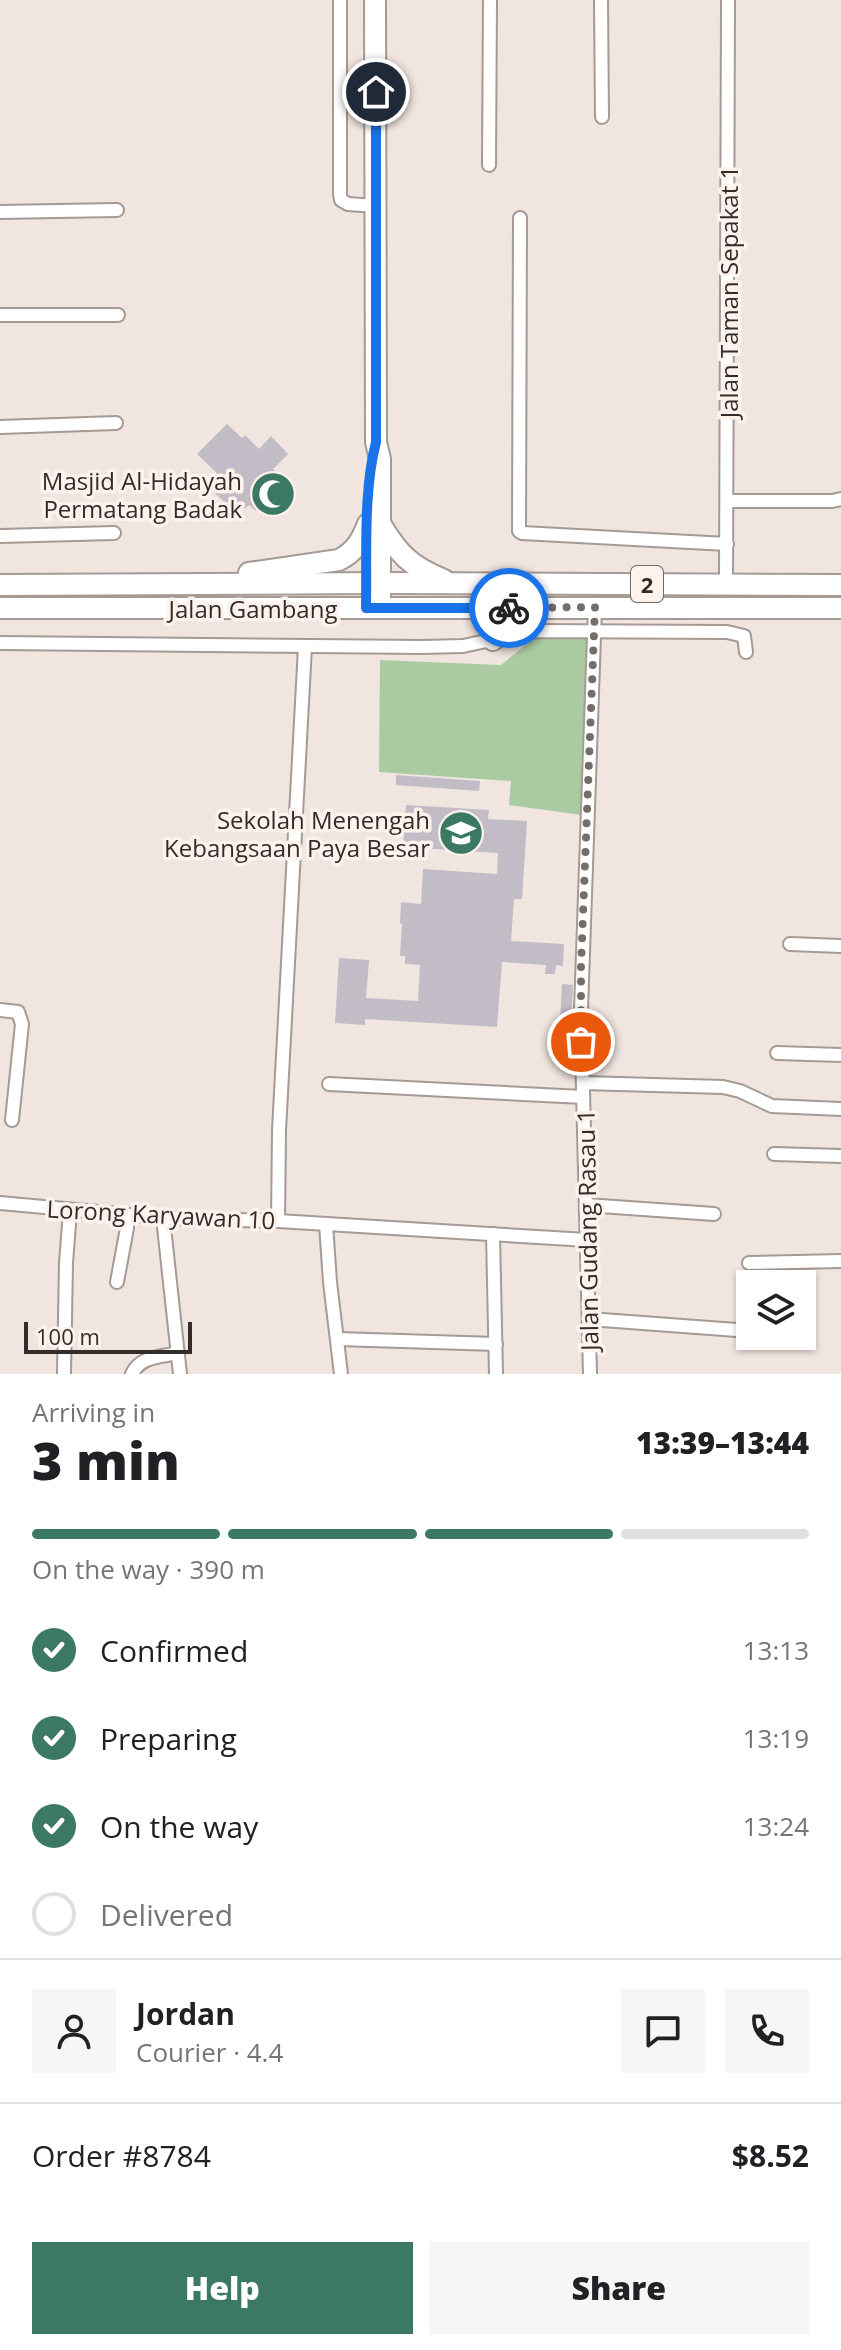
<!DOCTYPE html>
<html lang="en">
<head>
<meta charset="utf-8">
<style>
	body { margin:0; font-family:"Open Sans",sans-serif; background:#f6f6f6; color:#202124; height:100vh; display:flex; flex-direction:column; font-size:30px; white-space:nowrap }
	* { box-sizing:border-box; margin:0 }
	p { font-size:26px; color:#757577 }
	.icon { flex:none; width:44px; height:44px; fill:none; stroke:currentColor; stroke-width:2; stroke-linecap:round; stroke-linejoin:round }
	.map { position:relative; height:1374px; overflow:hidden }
	.details { display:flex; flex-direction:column; background:#fff; flex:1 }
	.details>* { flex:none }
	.tools { position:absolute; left:736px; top:1270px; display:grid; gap:16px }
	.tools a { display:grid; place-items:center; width:80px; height:80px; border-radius:0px; background:#fff; box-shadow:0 2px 6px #0004; font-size:40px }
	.scale { position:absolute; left:24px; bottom:20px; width:168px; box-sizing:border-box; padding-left:8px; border:4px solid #322d2b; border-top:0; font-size:22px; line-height:28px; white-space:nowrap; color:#322d2b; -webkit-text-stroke:6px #fef2ec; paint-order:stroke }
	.pin { position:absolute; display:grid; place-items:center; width:68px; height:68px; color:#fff; margin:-34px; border:4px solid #fff; border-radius:50%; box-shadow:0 2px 8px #0007 }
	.courier { position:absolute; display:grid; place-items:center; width:80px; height:80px; margin:-40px; border:6px solid #1a73e8; border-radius:50%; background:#fff; color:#222; box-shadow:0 2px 10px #0007 }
	.head em { font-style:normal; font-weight:800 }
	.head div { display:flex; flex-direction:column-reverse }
	.head { display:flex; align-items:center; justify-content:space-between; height:136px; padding:0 32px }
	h1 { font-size:52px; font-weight:800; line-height:60px }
	.bar { display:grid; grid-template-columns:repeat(4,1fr); gap:12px 8px; align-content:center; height:96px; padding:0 32px }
	.bar i { height:10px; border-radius:6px; background:#e0e0e0 }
	.bar .active { background:#3b7965 }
	.bar p { grid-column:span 4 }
	.line { display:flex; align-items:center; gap:20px; padding:0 32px; border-top:2px solid #e0e0e0 }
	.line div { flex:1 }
	.round { display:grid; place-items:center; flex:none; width:84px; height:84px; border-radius:0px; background:#f6f6f6 }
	ol { padding:0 32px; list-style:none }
	li { display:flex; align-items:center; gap:24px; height:88px }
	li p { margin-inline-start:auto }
	li .icon { padding:8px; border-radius:50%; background:#3b7965; color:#fff; stroke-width:4 }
	li:last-child { color:#757577 }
	li i { width:44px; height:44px; border:4px solid #e0e0e0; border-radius:50% }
	.button { display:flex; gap:16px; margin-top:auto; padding:16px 32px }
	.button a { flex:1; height:92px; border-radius:0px; background:#3b7965; color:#fff; font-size:32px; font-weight:800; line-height:92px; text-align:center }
	.button a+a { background:#f6f6f6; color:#202124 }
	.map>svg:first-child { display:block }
</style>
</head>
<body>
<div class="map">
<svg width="841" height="1374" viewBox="0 0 841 1374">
	<rect width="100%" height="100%" fill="#f1e5df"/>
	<polygon fill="#aacba2" points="538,635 589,639 582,815 509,805 511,781 379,772 380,660 501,665"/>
	<g fill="#c2bcc7">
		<polygon points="227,424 242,438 245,435 259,449 271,436 288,454 273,469 286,481 256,511 249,505 244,509 239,504 232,510 215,493 226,482 197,454"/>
		<polygon points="396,775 480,781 479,791 396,785"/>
		<polygon points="406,805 489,810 488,819 527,821 522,899 514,899 511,941 564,944 563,966 556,965 555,974 545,974 546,965 502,962 497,1027 365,1019 365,1025 335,1023 339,958 369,960 366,998 418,1001 420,965 405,964 405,956 400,956 402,924 400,923 401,902 421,904 423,869 497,874 498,853 403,847 404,832 390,831 391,817 405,818"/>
		<polygon points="562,984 573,985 571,1022 560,1022"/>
	</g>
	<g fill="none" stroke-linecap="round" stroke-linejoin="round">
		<g stroke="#a59a94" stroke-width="16">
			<g id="minor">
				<polyline points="340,0 340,194 341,200 348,204 376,206"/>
				<polyline points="601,0 602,117"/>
				<polyline points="489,165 490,0"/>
				<polyline points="0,212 117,210"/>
				<polyline points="520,218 519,531 522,533 727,544"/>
				<polyline points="0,315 118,315"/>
				<polyline points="0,427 116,423"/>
				<polyline points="727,501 832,501 841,499"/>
				<polyline points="0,536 114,533"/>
				<polyline points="726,584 728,0"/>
				<polyline points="0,643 422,647 463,646 533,631 727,632 744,636 746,652"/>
				<polyline points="790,944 841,946"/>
				<polyline points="0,1010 18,1012 22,1024 12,1120"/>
				<polyline points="777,1053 841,1055"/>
				<polyline points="583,1083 723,1087 740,1091 772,1106 841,1109"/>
				<polyline points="329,1084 583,1097"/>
				<polyline points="774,1154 841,1156"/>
				<polyline points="0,1203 163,1218 278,1221 587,1240"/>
				<polyline points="586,1205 714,1214"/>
				<polyline points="163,1218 180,1374"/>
				<polyline points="278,1221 279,1130 305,647"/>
				<polyline points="326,1224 330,1282 341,1374"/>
				<polyline points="493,1234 496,1374"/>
				<polyline points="749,1263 841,1261"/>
				<polyline points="117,1282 127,1228 127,1216"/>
				<polyline points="589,1319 750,1331"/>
				<polyline points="338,1339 496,1344"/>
				<polyline points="64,1374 66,1263 70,1211"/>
				<path d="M132,1374C140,1356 161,1357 178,1353"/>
				<polyline points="590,1374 581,1010 595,607"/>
			</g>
		</g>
		<g stroke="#a59a94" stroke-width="24">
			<polyline id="primary" points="375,0 376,442 380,459 380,608"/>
		</g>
		<g stroke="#a59a94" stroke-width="24">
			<g id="trunk">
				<path d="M380,523C398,554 411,567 444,580"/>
				<path d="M249,573L339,560C356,551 361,541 368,524"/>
				<polyline points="0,585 380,583 841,585"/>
				<polyline points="0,608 841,608"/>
				<polyline points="493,640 533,608"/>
			</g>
		</g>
		<use href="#minor" stroke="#fff" stroke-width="12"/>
		<use href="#primary" stroke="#fff" stroke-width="20"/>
		<use href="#trunk" stroke="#fff" stroke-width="20"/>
	</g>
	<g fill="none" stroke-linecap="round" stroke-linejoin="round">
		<polyline stroke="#756d6a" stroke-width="8" stroke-dasharray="0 14.4" points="509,608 595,607 581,966 581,1042"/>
		<path stroke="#1a73e8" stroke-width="10" d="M376,92V442C363,492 367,556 366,608H509"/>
	</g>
	<defs>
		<g id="mosque-disc" transform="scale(2.3)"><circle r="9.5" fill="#3b7965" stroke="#fef2ec"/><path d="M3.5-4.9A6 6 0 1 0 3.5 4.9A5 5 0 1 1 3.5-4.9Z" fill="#fff"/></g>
		<g id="school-disc" transform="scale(2.3)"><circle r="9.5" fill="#3b7965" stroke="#fef2ec"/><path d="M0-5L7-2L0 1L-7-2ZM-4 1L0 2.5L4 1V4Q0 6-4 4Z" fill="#fff"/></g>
	</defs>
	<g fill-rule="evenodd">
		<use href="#mosque-disc" x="273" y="494"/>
		<use href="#school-disc" x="461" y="833"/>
	</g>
	<g text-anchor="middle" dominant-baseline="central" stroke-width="7" stroke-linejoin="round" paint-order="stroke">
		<rect fill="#fef2ec" stroke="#6f6865" stroke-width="2" x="631" y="566" width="32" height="36" rx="6"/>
		<g font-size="22" font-weight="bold" fill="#322d2b">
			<text x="647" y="584">2</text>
		</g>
		<g font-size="24" fill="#322d2b" stroke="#fef2ec">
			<text transform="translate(728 292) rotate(-90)">Jalan Taman Sepakat 1</text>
			<text x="253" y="608">Jalan Gambang</text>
			<text transform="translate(161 1214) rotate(3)">Lorong Karyawan 10</text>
			<text transform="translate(587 1230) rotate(-91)">Jalan Gudang Rasau 1</text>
		</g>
		<g font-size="24" fill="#322d2b" stroke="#fef2ec" text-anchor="end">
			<text x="242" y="480">Masjid Al-Hidayah<tspan x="242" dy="28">Permatang Badak</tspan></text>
			<text x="430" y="819">Sekolah Menengah<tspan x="430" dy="28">Kebangsaan Paya Besar</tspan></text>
		</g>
	</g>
</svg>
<div class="tools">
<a><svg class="icon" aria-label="layers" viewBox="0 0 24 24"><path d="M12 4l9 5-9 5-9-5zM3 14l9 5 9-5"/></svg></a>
</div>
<div class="scale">100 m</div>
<div class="pin" style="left:581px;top:1042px;background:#ea580c"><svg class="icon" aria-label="bag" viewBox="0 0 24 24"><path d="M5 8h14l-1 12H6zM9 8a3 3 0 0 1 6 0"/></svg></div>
<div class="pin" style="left:376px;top:92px;background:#1f2937"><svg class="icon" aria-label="home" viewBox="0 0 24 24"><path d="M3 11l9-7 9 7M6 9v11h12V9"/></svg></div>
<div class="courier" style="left:509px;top:608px"><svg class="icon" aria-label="bike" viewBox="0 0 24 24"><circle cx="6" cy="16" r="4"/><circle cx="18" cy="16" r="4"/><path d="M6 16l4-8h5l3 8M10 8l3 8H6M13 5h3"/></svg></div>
</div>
<section class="details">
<div class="head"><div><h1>3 min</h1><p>Arriving in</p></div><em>13:39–13:44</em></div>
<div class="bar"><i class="active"></i><i class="active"></i><i class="active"></i><i></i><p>On the way · 390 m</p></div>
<ol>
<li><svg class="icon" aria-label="check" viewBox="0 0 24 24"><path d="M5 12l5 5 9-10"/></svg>Confirmed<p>13:13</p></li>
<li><svg class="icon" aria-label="check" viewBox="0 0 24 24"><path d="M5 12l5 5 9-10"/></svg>Preparing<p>13:19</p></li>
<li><svg class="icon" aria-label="check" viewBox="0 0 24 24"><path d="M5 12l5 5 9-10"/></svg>On the way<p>13:24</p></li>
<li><i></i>Delivered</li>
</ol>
<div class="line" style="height:144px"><a class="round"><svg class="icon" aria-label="person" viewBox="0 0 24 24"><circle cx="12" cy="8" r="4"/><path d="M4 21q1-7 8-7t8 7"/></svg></a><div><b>Jordan</b><p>Courier · 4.4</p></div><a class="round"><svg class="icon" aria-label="chat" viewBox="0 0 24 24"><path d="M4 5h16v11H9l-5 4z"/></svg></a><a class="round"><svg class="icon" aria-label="phone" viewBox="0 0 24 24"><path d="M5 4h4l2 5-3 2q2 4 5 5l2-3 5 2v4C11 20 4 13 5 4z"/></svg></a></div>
<div class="line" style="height:104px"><div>Order #8784</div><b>$8.52</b></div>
<div class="button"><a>Help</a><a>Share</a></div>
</section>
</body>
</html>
